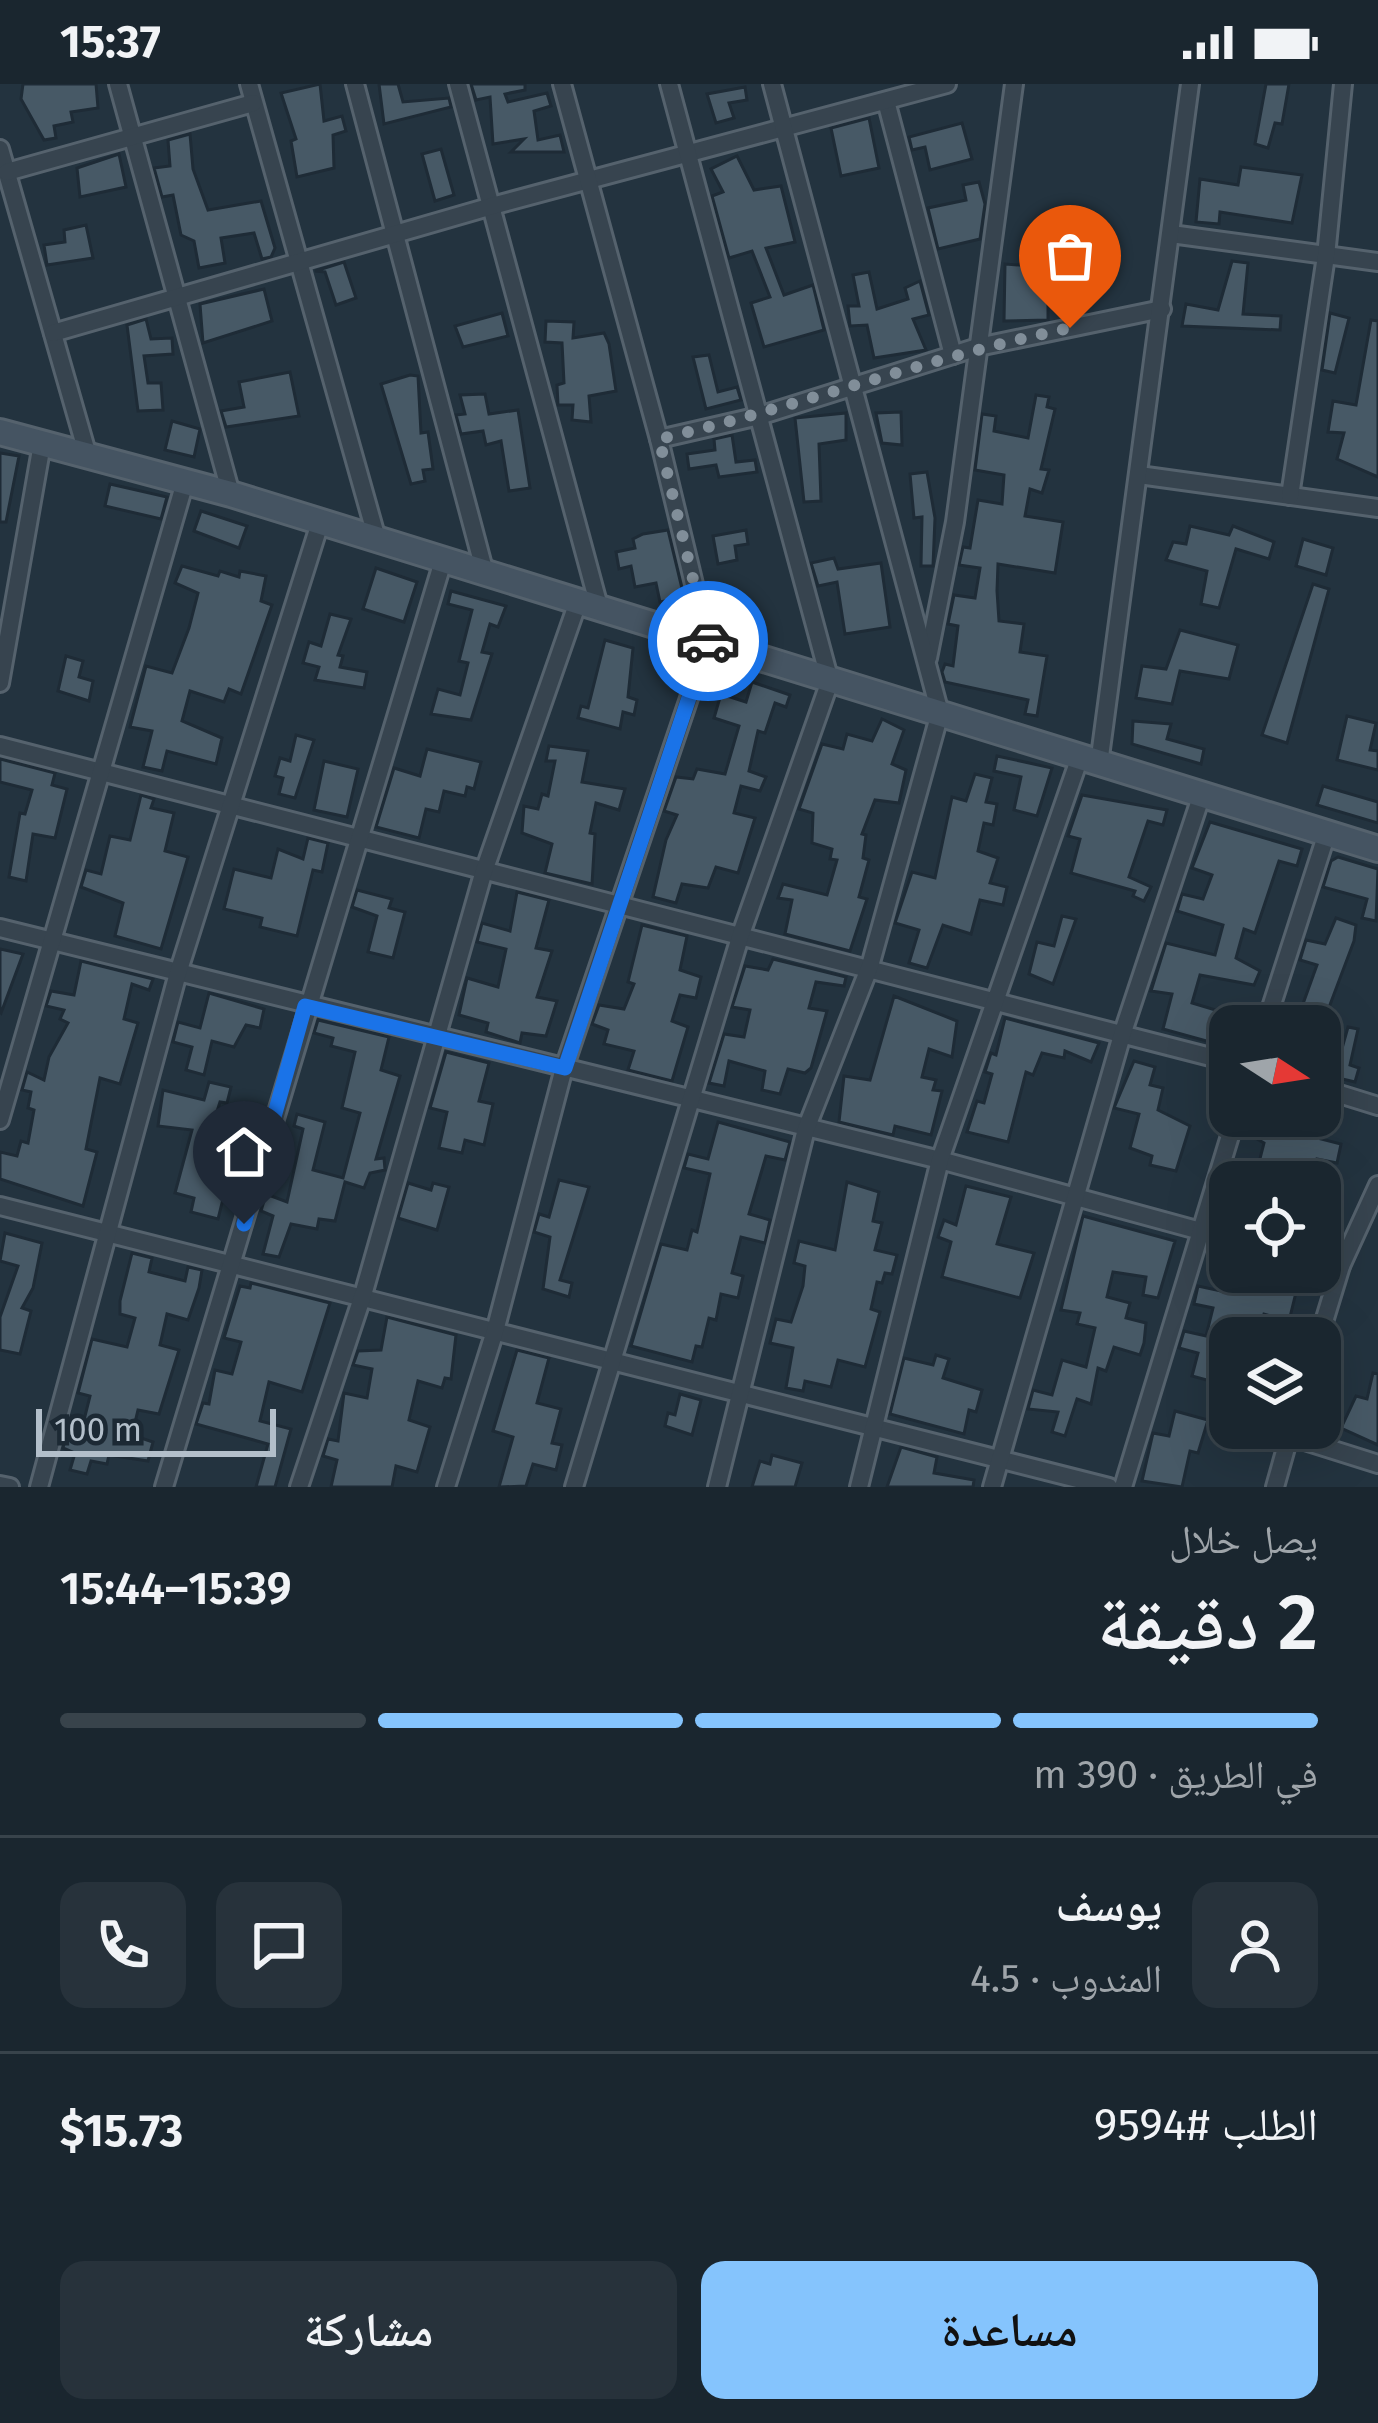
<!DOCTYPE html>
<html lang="ar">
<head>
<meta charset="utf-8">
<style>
	body { margin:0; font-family:"Fira Sans","Noto Naskh Arabic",sans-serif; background:#27323b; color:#f1f3f6; direction:rtl; height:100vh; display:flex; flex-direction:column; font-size:45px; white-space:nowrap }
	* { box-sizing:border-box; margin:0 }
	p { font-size:39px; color:#9fa5aa }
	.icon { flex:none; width:66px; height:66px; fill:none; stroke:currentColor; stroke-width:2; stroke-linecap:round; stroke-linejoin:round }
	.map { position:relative; height:1403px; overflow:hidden; direction:ltr }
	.sheet { display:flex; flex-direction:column; background:#1a262f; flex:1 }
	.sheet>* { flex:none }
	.needle { width:78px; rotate:102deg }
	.buttons { position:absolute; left:1209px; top:921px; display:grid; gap:24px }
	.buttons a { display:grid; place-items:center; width:132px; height:132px; border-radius:24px; background:#1a262f; box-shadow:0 12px 48px #0002,0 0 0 3px #38434b; font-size:60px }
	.scale { position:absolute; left:36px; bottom:30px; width:240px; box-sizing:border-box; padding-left:12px; border:6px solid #b3bfca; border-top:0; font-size:33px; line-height:42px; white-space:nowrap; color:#b3bfca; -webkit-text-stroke:9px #1c2934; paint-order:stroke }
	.pin { position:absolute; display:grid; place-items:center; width:102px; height:102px; color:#fff; margin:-123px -51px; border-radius:50% 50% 50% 0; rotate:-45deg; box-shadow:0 0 12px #0007 }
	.pin .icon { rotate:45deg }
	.courier { position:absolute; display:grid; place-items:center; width:120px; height:120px; margin:-60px; border:9px solid #1a73e8; border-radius:50%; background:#fff; color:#222; box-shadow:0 3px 15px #0007 }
	.headline em { font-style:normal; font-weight:600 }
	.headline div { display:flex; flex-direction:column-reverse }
	.headline { display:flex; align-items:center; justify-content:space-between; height:204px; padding:0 60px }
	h1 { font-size:78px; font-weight:600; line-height:90px }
	.bar { display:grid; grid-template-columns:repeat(4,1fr); gap:18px 12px; align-content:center; height:144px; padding:0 60px }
	.bar i { height:15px; border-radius:9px; background:#38434b }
	.bar .active { background:#85c4fd }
	.bar p { grid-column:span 4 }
	.line { display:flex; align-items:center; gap:30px; padding:0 60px; border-top:3px solid #38434b }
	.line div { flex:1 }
	.round { display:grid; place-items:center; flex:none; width:126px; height:126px; border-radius:24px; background:#27323b }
	.primary-button { display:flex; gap:24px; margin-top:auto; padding:24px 60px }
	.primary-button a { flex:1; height:138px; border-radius:24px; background:#85c4fd; color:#111; font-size:48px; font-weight:600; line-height:138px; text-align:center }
	.primary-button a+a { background:#27323b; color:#f1f3f6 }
	.status { display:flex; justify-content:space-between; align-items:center; height:84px; padding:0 60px; background:#1a262f; direction:ltr }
	.status svg { height:33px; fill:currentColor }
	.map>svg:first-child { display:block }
</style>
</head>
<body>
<div class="status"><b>15:37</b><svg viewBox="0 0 49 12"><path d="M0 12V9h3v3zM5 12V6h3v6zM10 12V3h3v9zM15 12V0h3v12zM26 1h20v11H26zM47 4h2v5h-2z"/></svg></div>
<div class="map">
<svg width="1378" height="1403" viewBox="0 0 1378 1403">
	<rect width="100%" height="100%" fill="#23333f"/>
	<g fill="#475966" stroke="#1e2b36" stroke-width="3">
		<polygon points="23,0 96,0 98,24 71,28 73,38 54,42 56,54 44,56 21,15"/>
		<polygon points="320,0 324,37 342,32 346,47 333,51 334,84 297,93 291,57 296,55 281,9"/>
		<polygon points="379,0 398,0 403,18 449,14 451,23 384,40"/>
		<polygon points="471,0 525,0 525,6 505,10 508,18 547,9 551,22 534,27 538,56 560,51 564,68 511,68 524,55 493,60 490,13 476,16"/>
		<polygon points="1266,0 1289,0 1282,40 1275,39 1268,64 1255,60"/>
		<polygon points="745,3 747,16 729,19 734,34 716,39 707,10"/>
		<polygon points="869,34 879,84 841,92 831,44"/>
		<polygon points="962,39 972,75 930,86 925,63 912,66 909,53"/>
		<polygon points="190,50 193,85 208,126 261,117 275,164 271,173 262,175 254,149 221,154 225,179 199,184 194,157 181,151 173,111 162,113 154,84 170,82 168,56"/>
		<polygon points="441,65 454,111 435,117 422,70"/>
		<polygon points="119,70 126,103 80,113 77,84"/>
		<polygon points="737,72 754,106 781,102 795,158 766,164 784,211 813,201 824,246 764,263 751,219 770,213 752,167 729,174 712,112 723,108 711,85"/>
		<polygon points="1241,83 1302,91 1292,139 1220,128 1219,140 1196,138 1200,95 1238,101"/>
		<polygon points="979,98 985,120 980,155 938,165 928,124 966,116 963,101"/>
		<polygon points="86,141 93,174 47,181 44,161 65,158 64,146"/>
		<polygon points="1048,161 1064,164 1055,208 1048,207 1048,236 1004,237 1005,180 1044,183"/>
		<polygon points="1232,177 1248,179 1243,230 1281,232 1280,246 1182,242 1186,220 1218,226"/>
		<polygon points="344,178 356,214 336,221 325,188 315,187"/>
		<polygon points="869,188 877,225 908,215 905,204 920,197 929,231 913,235 926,266 874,274 867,241 850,242 848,222 859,222 853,191"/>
		<polygon points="264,205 272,237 203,259 200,220"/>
		<polygon points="502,229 508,252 463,263 455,242"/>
		<polygon points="1330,229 1349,234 1335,289 1322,286"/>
		<polygon points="146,235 151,255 172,254 173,270 144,272 148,299 161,299 163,326 138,327 127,241"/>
		<polygon points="1371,236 1378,237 1378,393 1337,375 1344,349 1328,348 1333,317 1356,321"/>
		<polygon points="546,237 574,238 573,254 604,249 609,260 616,307 589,312 591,338 572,336 573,321 558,321 557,301 564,299 562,259 545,258"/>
		<polygon points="709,271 718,308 737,303 741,316 706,325 693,273"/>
		<polygon points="290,288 299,332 226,343 221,327 244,323 239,298"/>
		<polygon points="410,291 418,292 421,349 428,348 433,385 423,386 425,397 411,400 381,300"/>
		<polygon points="485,310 489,330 518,326 530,404 509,407 501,357 486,361 483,347 461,350 456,331 465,330 460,311"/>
		<polygon points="1036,311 1049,313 1047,323 1055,325 1041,385 1049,386 1042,409 1030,405 1025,432 1063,438 1055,489 998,480 997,507 999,537 1024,540 1020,568 1047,572 1037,632 1025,630 1028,616 945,598 942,588 945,580 953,582 958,542 948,540 954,511 975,514 980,484 959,481 963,463 970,464 978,416 1002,420 1004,391 975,386 982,330 996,332 994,347 1028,354"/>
		<polygon points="901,328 902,361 882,359 876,329"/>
		<polygon points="846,329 846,356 819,360 821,417 804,418 795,334"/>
		<polygon points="172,337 200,345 194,373 165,366"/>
		<polygon points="732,351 736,378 755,376 757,388 719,393 716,381 689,385 687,370 715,366 714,355"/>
		<polygon points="0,369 19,372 6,438 0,438"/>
		<polygon points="927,388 935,434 933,482 921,482 922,433 914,434 910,390"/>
		<polygon points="110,400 167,413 161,435 105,422"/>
		<polygon points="201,427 247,442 239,464 194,447"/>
		<polygon points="1190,442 1229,451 1233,442 1274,458 1269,475 1236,465 1219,524 1201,520 1207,487 1166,476 1173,458 1186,460"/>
		<polygon points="668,446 684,513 660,518 656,499 635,503 631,482 619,485 616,468 635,464 633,455 643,450"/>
		<polygon points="746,446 748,460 735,462 737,476 718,480 713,452"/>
		<polygon points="1303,455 1333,464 1326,491 1296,482"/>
		<polygon points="834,474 838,485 881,479 890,543 845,550 837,498 818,502 811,479"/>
		<polygon points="182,482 218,492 220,487 239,493 240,487 266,492 261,517 272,521 241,610 229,605 224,618 190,607 182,637 222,654 216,680 167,667 162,687 143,683 152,647 130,643 146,582 172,589 189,544 198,509 175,499"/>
		<polygon points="376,484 417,498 404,538 363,525"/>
		<polygon points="1313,500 1329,505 1287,659 1262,651"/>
		<polygon points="451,507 506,522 498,543 490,540 482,568 492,570 471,636 431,630 438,605 460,611 468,579 459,577 472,526 448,520"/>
		<polygon points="330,530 351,535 338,571 343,572 340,583 367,588 364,604 315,596 319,583 303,579 309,558 321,562"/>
		<polygon points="1180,546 1238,561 1229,595 1180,587 1172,620 1136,614 1142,582 1166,585"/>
		<polygon points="605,556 633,564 628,613 637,616 634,631 623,628 620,645 578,634 581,622 588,624"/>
		<polygon points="66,572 83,577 79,593 93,597 89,617 58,607"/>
		<polygon points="752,598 790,611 786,623 775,619 765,649 758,647 749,687 766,693 760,707 741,702 734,729 755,734 738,789 716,783 708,804 682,800 676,819 653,813 666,756 677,731 664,727 676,693 693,695 697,685 725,690 739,642 714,634 721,610 746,618"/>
		<polygon points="1347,632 1376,639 1370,666 1378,667 1378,686 1337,676"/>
		<polygon points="882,635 904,646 892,680 906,686 899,719 875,716 862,750 866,751 863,774 869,776 859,813 867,815 850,867 785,850 792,816 778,814 783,800 827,811 837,776 830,775 832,765 812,759 813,729 799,725 822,660 843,665 847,650 872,657"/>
		<polygon points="1133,637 1171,640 1167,655 1204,665 1201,680 1132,660"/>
		<polygon points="296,651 314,656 295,714 279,710 283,694 275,692 280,674 290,677"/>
		<polygon points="549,662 588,667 582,698 625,705 619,726 596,719 590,749 595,750 592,800 545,789 552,760 522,749 524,722 538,725 542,710 548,712 555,677 546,677"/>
		<polygon points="427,665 481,678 474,705 467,703 465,712 444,707 439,728 426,725 419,754 376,743 394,684 420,692"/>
		<polygon points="997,672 1052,684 1037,732 1014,726 1021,693 994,687"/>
		<polygon points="0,675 55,689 52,701 67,705 55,754 33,750 26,797 9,793 20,729 25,730 32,706 0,698"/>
		<polygon points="324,677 358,685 347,733 314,726"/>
		<polygon points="975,690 992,694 986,718 997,720 993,741 984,739 978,767 998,774 990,799 1007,803 1003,821 980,816 971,850 943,841 927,884 909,879 919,846 895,839 912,788 935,794 952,713 966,717"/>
		<polygon points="1323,702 1378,718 1378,739 1317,721"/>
		<polygon points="141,711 154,715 151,724 174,729 165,767 188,773 161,865 115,852 123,819 81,803 86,786 101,790 110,752 130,756"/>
		<polygon points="1082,711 1167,726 1163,741 1148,737 1129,793 1151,803 1144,817 1133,812 1135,807 1071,789 1080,755 1068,752"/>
		<polygon points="1210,738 1302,765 1297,782 1279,777 1255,849 1244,845 1236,874 1260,887 1254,901 1200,891 1192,919 1219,927 1210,958 1163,945 1172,910 1151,907 1166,859 1215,871 1223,841 1177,827 1182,810 1203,815 1212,791 1192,784"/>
		<polygon points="308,754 328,759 322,788 313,786 297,852 260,843 262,834 224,825 234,785 271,794 278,765 303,775"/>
		<polygon points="1338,773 1378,785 1376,837 1362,834 1367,815 1323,803 1331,777"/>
		<polygon points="357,806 392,815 389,824 405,828 393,874 368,868 377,832 352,823"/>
		<polygon points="517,808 549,816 536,864 552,867 537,913 557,917 546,952 522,949 520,959 486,948 488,939 459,931 467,894 498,903 506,865 477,858 482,839 510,847"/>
		<polygon points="1062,832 1076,835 1053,900 1029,890 1037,858 1054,862"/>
		<polygon points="1336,834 1356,841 1354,857 1322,942 1295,942 1317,881 1300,876 1306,856 1325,860"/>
		<polygon points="642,841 687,852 680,886 701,893 696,914 680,911 672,937 688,943 672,997 628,986 634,967 604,960 608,946 592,940 599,921 624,925 634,900 628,898"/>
		<polygon points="0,865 23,870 1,929 0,928"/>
		<polygon points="773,875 846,893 844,902 816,898 809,924 827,927 811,984 805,989 788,985 780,1010 762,1006 765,987 729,977 724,1002 709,999 724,950 744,953 750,926 732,923 745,882 768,886"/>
		<polygon points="81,877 153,895 149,906 132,900 124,935 138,939 120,1000 100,994 86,1065 97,1068 83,1122 0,1095 0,1068 17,1072 21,1057 28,1059 34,1026 28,1024 31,1008 22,1006 27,988 44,996 49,973 68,939 60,935 64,926 46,922 51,907 74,911"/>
		<polygon points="209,909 264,925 260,944 246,941 234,963 212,957 204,991 186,986 192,963 173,958 178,938 200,944"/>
		<polygon points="894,912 957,937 952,973 929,965 922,993 936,996 933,1006 942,1007 931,1051 895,1042 893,1051 839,1038 844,992 870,996"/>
		<polygon points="1005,934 1099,959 1091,978 1065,967 1064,974 1042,969 1033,991 1026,988 1008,1058 967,1048 977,1017 984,1019 992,990 985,988 991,969 996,971"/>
		<polygon points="318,936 389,953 381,986 400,992 376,1075 384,1074 385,1086 370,1089 364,1104 345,1098 335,1137 319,1135 317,1145 291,1140 279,1173 263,1170 273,1132 261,1127 266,1110 287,1118 303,1045 294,1042 297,1030 325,1038 313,1086 343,1094 360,1029 342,1024 355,968 331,962 333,954 314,949"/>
		<polygon points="1348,943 1358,945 1350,981 1359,984 1355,998 1334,993"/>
		<polygon points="446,968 489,979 479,1017 493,1020 484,1061 465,1056 462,1069 439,1064 447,1028 430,1024"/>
		<polygon points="1134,977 1155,983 1150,1001 1163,1004 1158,1026 1190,1042 1176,1087 1150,1081 1152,1072 1130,1064 1139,1030 1114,1024"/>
		<polygon points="209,998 231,1003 227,1019 220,1018 208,1056 221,1059 212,1095 220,1097 217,1109 224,1111 218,1135 191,1128 194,1114 175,1109 192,1046 158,1042 163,1006 204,1016"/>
		<polygon points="1248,1032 1328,1032 1321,1055 1341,1060 1337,1079 1317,1075 1312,1098 1254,1098 1264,1059 1245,1048"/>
		<polygon points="718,1038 790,1058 785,1076 766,1072 749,1130 770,1136 765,1159 741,1153 732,1189 743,1192 738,1214 721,1210 716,1236 709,1234 702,1263 696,1262 692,1278 631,1262 661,1160 687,1166 692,1146 697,1148 710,1090 684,1084 688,1070 708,1075"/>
		<polygon points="559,1096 589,1103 560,1196 572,1199 569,1213 543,1205 550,1153 534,1148 539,1130 549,1133"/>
		<polygon points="847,1098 879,1108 873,1137 882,1139 875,1166 897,1171 892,1190 885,1189 882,1199 877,1198 871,1225 880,1228 865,1283 838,1276 831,1303 805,1297 803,1307 786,1304 793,1264 770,1259 776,1235 791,1238 803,1202 805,1182 794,1179 799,1157 835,1166"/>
		<polygon points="408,1099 431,1106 433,1099 449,1103 437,1146 398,1134"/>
		<polygon points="966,1102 1011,1113 997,1160 1034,1169 1020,1214 942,1193 951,1158 938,1153 944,1136 956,1141"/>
		<polygon points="1083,1132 1175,1157 1158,1214 1143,1211 1146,1193 1113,1188 1107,1213 1130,1219 1126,1234 1146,1239 1144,1259 1140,1271 1114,1263 1106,1287 1098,1284 1091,1320 1077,1315 1065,1352 1052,1348 1058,1328 1028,1325 1033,1306 1052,1311 1062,1276 1086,1283 1095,1244 1077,1240 1080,1229 1061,1226"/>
		<polygon points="5,1149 42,1159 33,1204 22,1224 31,1227 20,1270 0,1266 0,1233 18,1182 0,1177"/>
		<polygon points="132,1169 152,1174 149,1188 185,1197 188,1183 202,1186 199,1204 188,1236 167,1230 160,1261 179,1266 159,1330 138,1326 132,1351 153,1358 148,1377 109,1371 107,1380 91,1377 87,1390 70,1386 75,1369 63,1364 71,1332 84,1336 90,1312 78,1309 92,1255 127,1263 135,1234 120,1230 120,1217"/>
		<polygon points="1226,1188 1301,1188 1289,1237 1264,1230 1258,1254 1230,1254 1230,1318 1215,1315 1218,1299 1192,1292 1198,1269 1179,1264 1184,1247 1206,1252 1213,1224 1194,1220 1198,1202 1221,1207"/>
		<polygon points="251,1199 330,1219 302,1308 269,1298 260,1337 291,1345 275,1403 256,1403 268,1360 196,1340 203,1319 209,1320 215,1286 232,1290 241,1258 224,1254 240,1202 250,1204"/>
		<polygon points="387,1233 456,1251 451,1295 445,1294 442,1304 418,1297 409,1336 430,1343 417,1388 396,1382 392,1403 331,1403 337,1376 323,1372 328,1355 338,1357 344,1309 367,1314 372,1285 353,1281 358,1267 381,1266"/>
		<polygon points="517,1266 549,1274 537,1319 561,1325 552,1359 562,1361 556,1386 533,1380 526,1402 499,1403 513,1353 493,1347"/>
		<polygon points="936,1271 949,1275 943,1294 982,1306 976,1328 969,1326 964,1350 890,1330 904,1274 933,1281"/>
		<polygon points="1373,1289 1378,1290 1378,1361 1341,1344 1356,1312 1367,1315"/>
		<polygon points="680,1310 701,1316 692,1351 665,1342 668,1329 675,1331"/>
		<polygon points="1175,1327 1208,1336 1198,1369 1190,1367 1182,1403 1142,1397 1153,1349 1169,1352"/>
		<polygon points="901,1363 937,1373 934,1389 974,1396 973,1403 887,1403"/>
		<polygon points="772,1371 802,1379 795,1403 752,1403 760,1377 770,1380"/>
	</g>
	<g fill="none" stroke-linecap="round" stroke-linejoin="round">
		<g stroke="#55626d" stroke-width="22">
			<g id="street">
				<polyline points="118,0 231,410"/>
				<polyline points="249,0 377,455"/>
				<polyline points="355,0 485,489"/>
				<polyline points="458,0 600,526"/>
				<polyline points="886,17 953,271"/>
				<polyline points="0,65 88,372"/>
				<polyline points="7,88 253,19"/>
				<polyline points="1171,150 1378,178"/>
				<polyline points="53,249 492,122 947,0"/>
				<polyline points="659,355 759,332 978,263 1162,225"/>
				<polyline points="1139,391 1378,424"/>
				<polyline points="1290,412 1326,172 1343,0"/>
				<polyline points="928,574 955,438 1014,0"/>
				<polyline points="0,599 42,360"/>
				<polyline points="0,662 1230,978"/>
				<polyline points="1099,680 1190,0"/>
				<polyline points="0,844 940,1076 1230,1155"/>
				<polyline points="1265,942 1327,749"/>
				<polyline points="1320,1004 1378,1022"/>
				<polyline points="0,1036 185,398"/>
				<polyline points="0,1122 1109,1403"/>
				<polyline points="1320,1177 1341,1182"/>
				<polyline points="1319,1254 1341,1182 1378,1101"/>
				<polyline points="1289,1352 1378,1380"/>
				<polyline points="0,1401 10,1403"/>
				<polyline points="39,1403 178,889 320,439"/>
				<polyline points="164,1403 443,477"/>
				<polyline points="299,1403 363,1211 483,790 578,518"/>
				<polyline points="446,1403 495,1247 564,984 708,558 659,355 562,0"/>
				<polyline points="574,1403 741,850 830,597 669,0"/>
				<polyline points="717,1403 806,1045 870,882 940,629 772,0"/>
				<polyline points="859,1403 940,1076 1081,670"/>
				<polyline points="992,1403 1122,951 1202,710"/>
				<polyline points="1123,1403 1236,1032"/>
				<polyline points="1275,1403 1291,1346"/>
			</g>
		</g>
		<g stroke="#55626d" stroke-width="30">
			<polyline id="secondary" points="0,348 231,410 1378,765"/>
		</g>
		<use href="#street" stroke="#37444f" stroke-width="16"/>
		<use href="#secondary" stroke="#455462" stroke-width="24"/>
	</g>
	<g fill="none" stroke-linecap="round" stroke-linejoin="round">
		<path stroke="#818e99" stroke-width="12" stroke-dasharray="0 21.6" d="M708,557L659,355C798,323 930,273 1070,244"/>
		<polyline stroke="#1a73e8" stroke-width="15" points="244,1140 305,922 565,984 708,557"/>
	</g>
</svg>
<div class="buttons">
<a><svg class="needle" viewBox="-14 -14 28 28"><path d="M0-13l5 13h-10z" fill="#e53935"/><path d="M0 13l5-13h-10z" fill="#9fa5aa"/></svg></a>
<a><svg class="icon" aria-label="locate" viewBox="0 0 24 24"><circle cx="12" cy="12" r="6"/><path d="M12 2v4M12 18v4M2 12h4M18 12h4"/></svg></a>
<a><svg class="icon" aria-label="layers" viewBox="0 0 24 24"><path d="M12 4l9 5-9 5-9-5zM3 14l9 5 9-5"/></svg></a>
</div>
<div class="scale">100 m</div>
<div class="pin" style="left:1070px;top:244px;background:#ea580c"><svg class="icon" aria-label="bag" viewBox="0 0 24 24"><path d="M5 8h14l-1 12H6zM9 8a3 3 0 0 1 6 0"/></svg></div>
<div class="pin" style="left:244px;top:1140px;background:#1f2937"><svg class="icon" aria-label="home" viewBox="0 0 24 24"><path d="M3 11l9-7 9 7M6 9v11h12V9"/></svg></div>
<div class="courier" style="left:708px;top:557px"><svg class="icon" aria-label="car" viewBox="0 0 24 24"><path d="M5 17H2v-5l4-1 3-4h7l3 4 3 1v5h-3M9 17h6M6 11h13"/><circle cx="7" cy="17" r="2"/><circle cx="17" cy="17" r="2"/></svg></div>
</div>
<section class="sheet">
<div class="headline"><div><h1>2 دقيقة</h1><p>يصل خلال</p></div><em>15:39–15:44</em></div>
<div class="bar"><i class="active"></i><i class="active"></i><i class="active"></i><i></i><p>في الطريق · 390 m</p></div>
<div class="line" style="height:216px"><a class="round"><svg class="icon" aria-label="person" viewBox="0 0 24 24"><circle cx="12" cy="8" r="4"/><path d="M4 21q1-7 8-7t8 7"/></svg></a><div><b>يوسف</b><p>المندوب · 4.5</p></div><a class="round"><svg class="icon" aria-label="chat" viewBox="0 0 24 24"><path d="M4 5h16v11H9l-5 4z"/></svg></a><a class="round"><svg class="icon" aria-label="phone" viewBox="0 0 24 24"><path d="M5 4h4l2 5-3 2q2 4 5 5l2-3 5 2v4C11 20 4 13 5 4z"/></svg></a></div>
<div class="line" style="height:156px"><div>الطلب #9594</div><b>$15.73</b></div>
<div class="primary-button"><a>مساعدة</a><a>مشاركة</a></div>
</section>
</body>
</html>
